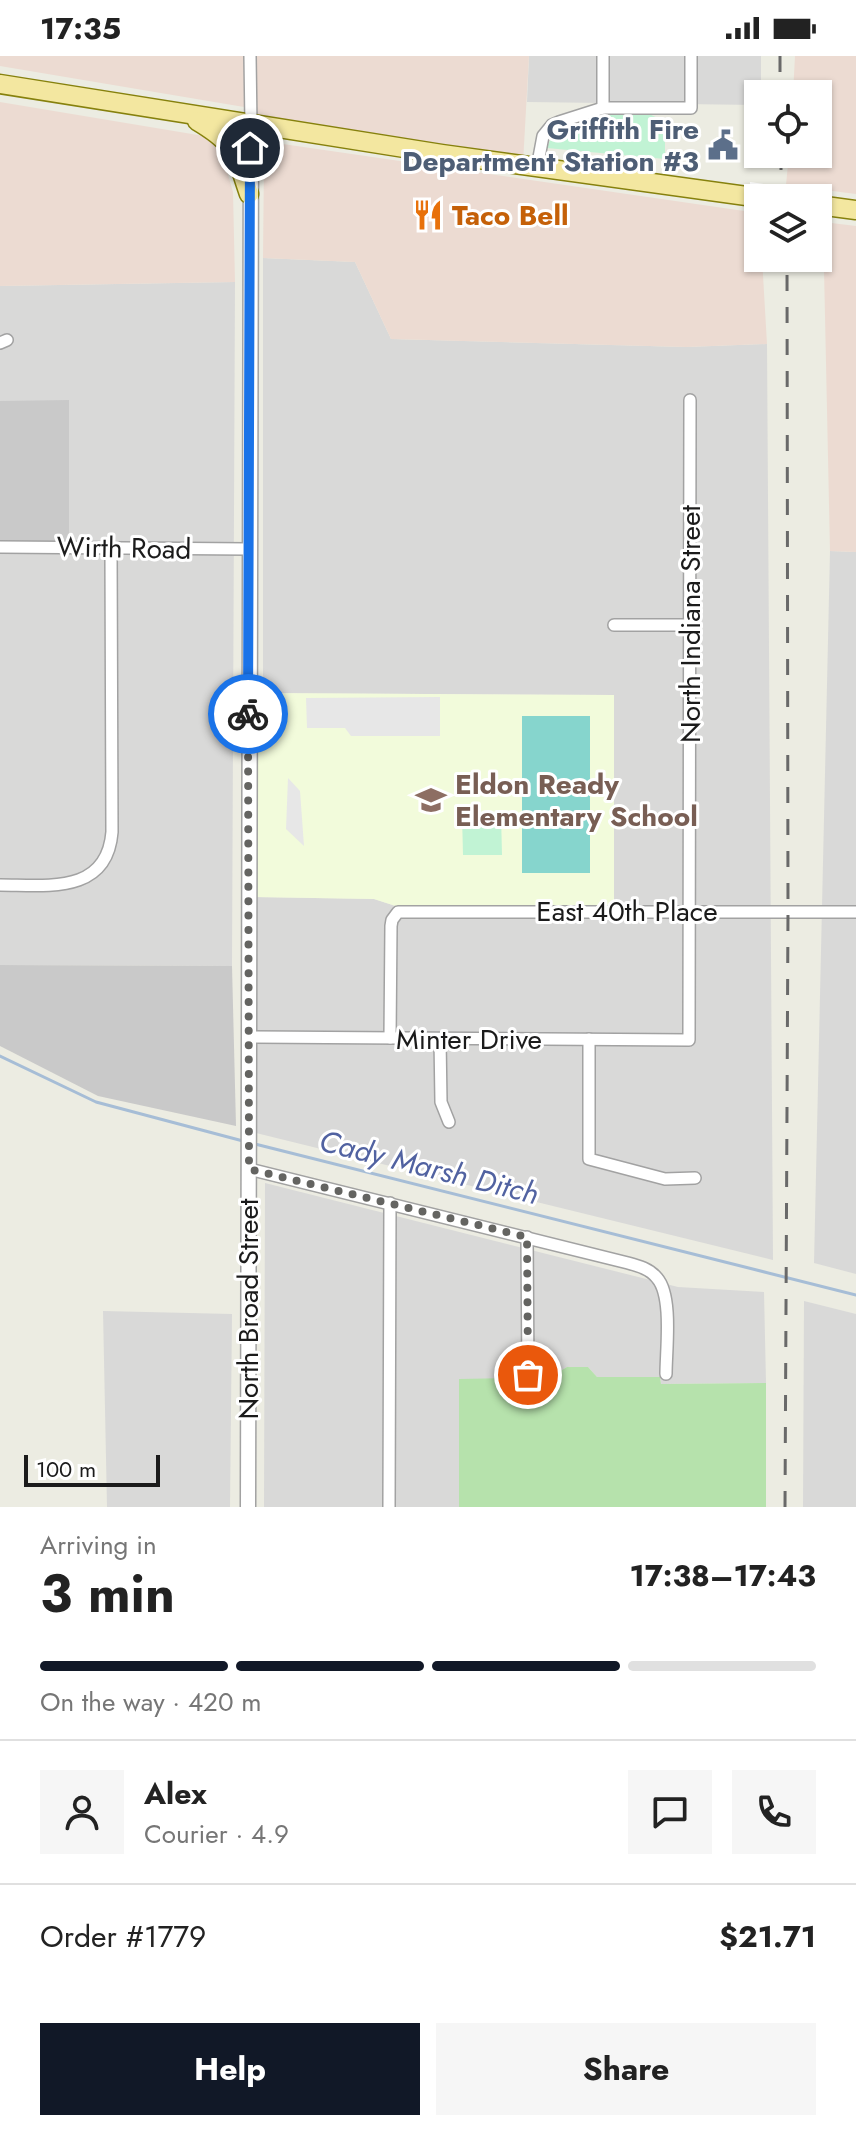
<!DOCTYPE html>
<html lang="en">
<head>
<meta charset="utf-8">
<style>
	body { margin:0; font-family:Jost,sans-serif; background:#f6f6f6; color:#222; height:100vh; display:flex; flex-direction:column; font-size:30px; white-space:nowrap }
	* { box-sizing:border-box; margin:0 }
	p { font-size:26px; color:#767676 }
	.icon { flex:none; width:44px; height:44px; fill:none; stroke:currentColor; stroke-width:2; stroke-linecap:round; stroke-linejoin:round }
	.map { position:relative; height:1451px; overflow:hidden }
	.sheet { display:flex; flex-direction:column; background:#fff; flex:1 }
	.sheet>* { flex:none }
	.buttons { position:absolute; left:744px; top:24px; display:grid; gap:16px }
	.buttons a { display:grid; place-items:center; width:88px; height:88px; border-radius:0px; background:#fff; box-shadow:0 2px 6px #0004; font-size:40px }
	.scale { position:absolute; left:24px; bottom:20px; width:136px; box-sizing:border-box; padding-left:8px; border:4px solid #1b1b1b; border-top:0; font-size:22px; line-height:28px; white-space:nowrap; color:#1b1b1b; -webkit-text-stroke:6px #fff; paint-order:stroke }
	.pin { position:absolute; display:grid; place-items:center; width:68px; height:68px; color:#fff; margin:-34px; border:4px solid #fff; border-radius:50%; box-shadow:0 2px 8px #0007 }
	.courier { position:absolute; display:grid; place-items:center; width:80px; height:80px; margin:-40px; border:6px solid #1a73e8; border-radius:50%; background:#fff; color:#222; box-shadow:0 2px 10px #0007 }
	.overview em { font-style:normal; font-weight:700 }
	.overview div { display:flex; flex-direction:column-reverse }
	.overview { display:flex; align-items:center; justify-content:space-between; height:136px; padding:0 40px }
	h1 { font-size:52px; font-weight:700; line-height:60px }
	.bar { display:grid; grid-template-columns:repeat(4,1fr); gap:12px 8px; align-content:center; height:96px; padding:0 40px }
	.bar i { height:10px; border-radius:6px; background:#e0e0e0 }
	.bar .selected { background:#111827 }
	.bar p { grid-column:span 4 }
	.line { display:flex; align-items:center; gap:20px; padding:0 40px; border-top:2px solid #e0e0e0 }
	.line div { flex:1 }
	.round { display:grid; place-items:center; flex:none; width:84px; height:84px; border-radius:0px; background:#f6f6f6 }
	.cta { display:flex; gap:16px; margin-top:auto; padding:16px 40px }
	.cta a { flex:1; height:92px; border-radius:0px; background:#111827; color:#fff; font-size:32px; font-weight:700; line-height:92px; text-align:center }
	.cta a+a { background:#f6f6f6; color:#222 }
	.status { display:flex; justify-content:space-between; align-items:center; height:56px; padding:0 40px; background:#fff; direction:ltr }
	.status svg { height:22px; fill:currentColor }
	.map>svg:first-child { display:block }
</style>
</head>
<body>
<div class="status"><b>17:35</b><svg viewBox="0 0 49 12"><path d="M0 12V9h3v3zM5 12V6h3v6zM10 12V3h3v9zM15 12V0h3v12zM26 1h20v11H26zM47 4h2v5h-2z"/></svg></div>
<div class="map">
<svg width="856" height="1451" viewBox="0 0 856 1451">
	<rect width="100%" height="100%" fill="#ecece2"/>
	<g fill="#d9d9d8">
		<polygon points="529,0 761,0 761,38 758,38 758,49 527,46"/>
		<polygon points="263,202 355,206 391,283 686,291 767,288 773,1204 248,1075 249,841 374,843 408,854 613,639 263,637"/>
		<polygon points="235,226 232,910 0,909 0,492 68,492 69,345 0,345 0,230"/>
		<polygon points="830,495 856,496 856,1218 814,1207"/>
		<polygon points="265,1127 678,1231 764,1236 766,1327 661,1328 660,1321 597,1321 588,1311 567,1311 550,1321 459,1324 459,1451 264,1451"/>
		<polygon points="804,1245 856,1258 856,1451 803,1451"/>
		<polygon points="103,1255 232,1258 230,1451 107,1451"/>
	</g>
	<g fill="#ecdbd2">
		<polygon points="0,0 250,0 250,52 0,10"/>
		<polygon points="253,0 529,0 523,107 253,67"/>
		<polygon points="795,0 856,0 856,138 786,129 789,98 818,98 818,38 793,38"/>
		<polygon points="0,46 204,80 221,94 233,136 235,226 0,230"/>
		<polygon points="276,87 758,157 758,202 762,202 767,288 686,291 391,283 355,206 263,202 264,104"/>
		<polygon points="823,166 856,170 856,496 830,495"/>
	</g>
	<polygon fill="#f2fbdb" points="248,637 614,639 614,855 408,854 374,843 249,841"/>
	<g fill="#c9c9c9">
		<polygon points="69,344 69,492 0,492 0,345"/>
		<polygon points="0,909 232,910 236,1070 98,1040 0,990"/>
	</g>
	<polygon fill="#b6e2ac" points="567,1311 588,1311 597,1321 660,1321 661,1328 766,1327 766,1451 459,1451 459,1323 550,1321"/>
	<g fill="#c1f3d4">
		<polygon points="602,58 649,58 660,63 665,73 665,103 547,92 553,76"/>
		<polygon points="501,758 502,799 463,799 462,759"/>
	</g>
	<polygon fill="#86d5cd" points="590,660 590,817 522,817 522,660"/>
	<g fill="#e7e7e7">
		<polygon points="440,641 440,680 351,680 345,672 307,672 306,642"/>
		<polygon points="288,722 300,735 304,790 286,773"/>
	</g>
	<polygon fill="#fff" points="750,126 818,136 818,165 818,142 758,142 758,157 750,156"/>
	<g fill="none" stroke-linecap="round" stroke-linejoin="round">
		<g stroke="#a6bdd6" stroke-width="3">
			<polyline points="0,1000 96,1046 243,1085"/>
			<polyline points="255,1088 856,1239"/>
		</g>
		<g stroke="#a2a2a2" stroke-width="14">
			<g id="minor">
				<polyline points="250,0 251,69"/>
				<polyline points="603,0 603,52"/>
				<polyline points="537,112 543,80 552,69 559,66 603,52 691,52 691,0"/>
				<polyline points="0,287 7,284"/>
				<polyline points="0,491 248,493"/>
				<polyline points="614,569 690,569"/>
				<path d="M0,829C46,829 107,839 112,776L111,493"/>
				<polyline points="248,981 689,984 690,344"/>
				<polyline points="390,982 391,870 392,864 398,856 856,856"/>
				<polyline points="440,983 441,1046 449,1066"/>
				<polyline points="589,983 589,1103 665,1123 695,1122"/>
				<path d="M249,1113L628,1207C639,1210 650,1213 657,1222C673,1240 666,1294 666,1318"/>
				<polyline points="527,1181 528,1319"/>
				<polyline points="389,1451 390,1147"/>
			</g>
		</g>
		<g stroke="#a2a2a2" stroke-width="17">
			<polyline id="tertiary" points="248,1451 251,69"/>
		</g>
		<g stroke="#86810d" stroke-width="21">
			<g id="primary">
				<polyline points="0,28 442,98 761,142"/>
				<path d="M197,65C236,88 235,97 249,138"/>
				<polyline points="818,149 856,154"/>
			</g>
		</g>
		<use href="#minor" stroke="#fff" stroke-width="11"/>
		<use href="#tertiary" stroke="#fff" stroke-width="14"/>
		<use href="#primary" stroke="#f3e7a0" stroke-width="18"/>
		<g stroke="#696969" stroke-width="3" stroke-dasharray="16 16" stroke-linecap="butt">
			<polyline points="780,0 780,38"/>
			<polyline points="781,98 781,142"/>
			<polyline points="785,1451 788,855 787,202"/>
		</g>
	</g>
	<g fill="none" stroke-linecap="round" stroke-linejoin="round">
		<polyline stroke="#646461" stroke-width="8" stroke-dasharray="0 14.4" points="248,658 249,1113 527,1181 528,1319"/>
		<polyline stroke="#1a73e8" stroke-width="10" points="248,658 250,92"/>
	</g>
	<defs>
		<g id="civic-bare" transform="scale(2.4)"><path d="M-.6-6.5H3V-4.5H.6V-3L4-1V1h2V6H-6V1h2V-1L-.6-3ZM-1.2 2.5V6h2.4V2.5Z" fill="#5c6f8a" stroke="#fff" stroke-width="2.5" paint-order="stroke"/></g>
		<g id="restaurant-bare" transform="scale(2.4)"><path d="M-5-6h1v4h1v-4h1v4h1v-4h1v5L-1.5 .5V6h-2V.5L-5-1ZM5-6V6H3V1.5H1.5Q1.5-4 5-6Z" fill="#e8710a" stroke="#fff" stroke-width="2.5" paint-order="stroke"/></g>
		<g id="school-bare" transform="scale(2.4)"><path d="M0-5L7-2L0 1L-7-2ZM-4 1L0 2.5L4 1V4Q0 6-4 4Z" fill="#8d6e63" stroke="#fff" stroke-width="2.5" paint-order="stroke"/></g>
	</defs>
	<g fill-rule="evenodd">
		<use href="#civic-bare" x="723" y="89"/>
		<use href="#restaurant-bare" x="428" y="159"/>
		<use href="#school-bare" x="431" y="744"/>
	</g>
	<g text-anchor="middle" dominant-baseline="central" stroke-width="6" stroke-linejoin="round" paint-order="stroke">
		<g font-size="28" font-weight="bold" fill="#4e5e75" stroke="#fff" text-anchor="end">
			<text x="699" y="73">Griffith Fire<tspan x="699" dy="32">Department Station #3</tspan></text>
		</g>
		<g font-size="28" font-weight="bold" fill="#c56008" stroke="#fff" text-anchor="start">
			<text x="452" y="159">Taco Bell</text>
		</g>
		<g font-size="28" fill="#1b1b1b" stroke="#fff">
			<text transform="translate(124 492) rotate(1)">Wirth Road</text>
			<text transform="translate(690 568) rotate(-90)">North Indiana Street</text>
			<text x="627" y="855">East 40th Place</text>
			<text x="469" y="983">Minter Drive</text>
			<text transform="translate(248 1253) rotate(-90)">North Broad Street</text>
		</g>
		<g font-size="28" font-weight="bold" fill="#785e54" stroke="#fff" text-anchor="start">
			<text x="455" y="728">Eldon Ready<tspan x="455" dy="32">Elementary School</tspan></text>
		</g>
		<g font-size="30" font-style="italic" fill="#5162a1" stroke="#fff">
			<text transform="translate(429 1111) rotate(14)">Cady Marsh Ditch</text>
		</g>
	</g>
</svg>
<div class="buttons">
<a><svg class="icon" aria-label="locate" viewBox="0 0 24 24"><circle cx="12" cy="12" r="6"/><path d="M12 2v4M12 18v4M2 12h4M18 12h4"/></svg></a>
<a><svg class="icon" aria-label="layers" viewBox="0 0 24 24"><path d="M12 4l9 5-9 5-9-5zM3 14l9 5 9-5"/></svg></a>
</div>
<div class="scale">100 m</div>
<div class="pin" style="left:528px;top:1319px;background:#ea580c"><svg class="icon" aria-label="bag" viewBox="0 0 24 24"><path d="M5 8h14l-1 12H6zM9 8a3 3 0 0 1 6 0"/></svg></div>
<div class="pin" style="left:250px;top:92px;background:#1f2937"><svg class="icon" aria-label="home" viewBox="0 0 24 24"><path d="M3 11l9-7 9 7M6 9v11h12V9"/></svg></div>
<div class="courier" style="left:248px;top:658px"><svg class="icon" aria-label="bike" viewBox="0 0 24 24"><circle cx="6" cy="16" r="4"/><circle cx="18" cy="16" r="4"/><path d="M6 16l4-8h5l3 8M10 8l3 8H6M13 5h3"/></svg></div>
</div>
<section class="sheet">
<div class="overview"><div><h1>3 min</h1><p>Arriving in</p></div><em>17:38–17:43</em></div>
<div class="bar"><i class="selected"></i><i class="selected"></i><i class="selected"></i><i></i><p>On the way · 420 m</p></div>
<div class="line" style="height:144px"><a class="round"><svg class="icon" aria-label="person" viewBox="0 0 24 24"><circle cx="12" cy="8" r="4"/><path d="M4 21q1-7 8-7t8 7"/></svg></a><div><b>Alex</b><p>Courier · 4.9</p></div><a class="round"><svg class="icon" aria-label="chat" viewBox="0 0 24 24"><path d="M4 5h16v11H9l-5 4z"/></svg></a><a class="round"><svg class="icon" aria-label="phone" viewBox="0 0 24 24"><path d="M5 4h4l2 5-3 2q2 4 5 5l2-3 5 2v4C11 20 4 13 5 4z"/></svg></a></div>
<div class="line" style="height:104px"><div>Order #1779</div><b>$21.71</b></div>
<div class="cta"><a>Help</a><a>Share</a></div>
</section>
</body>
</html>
